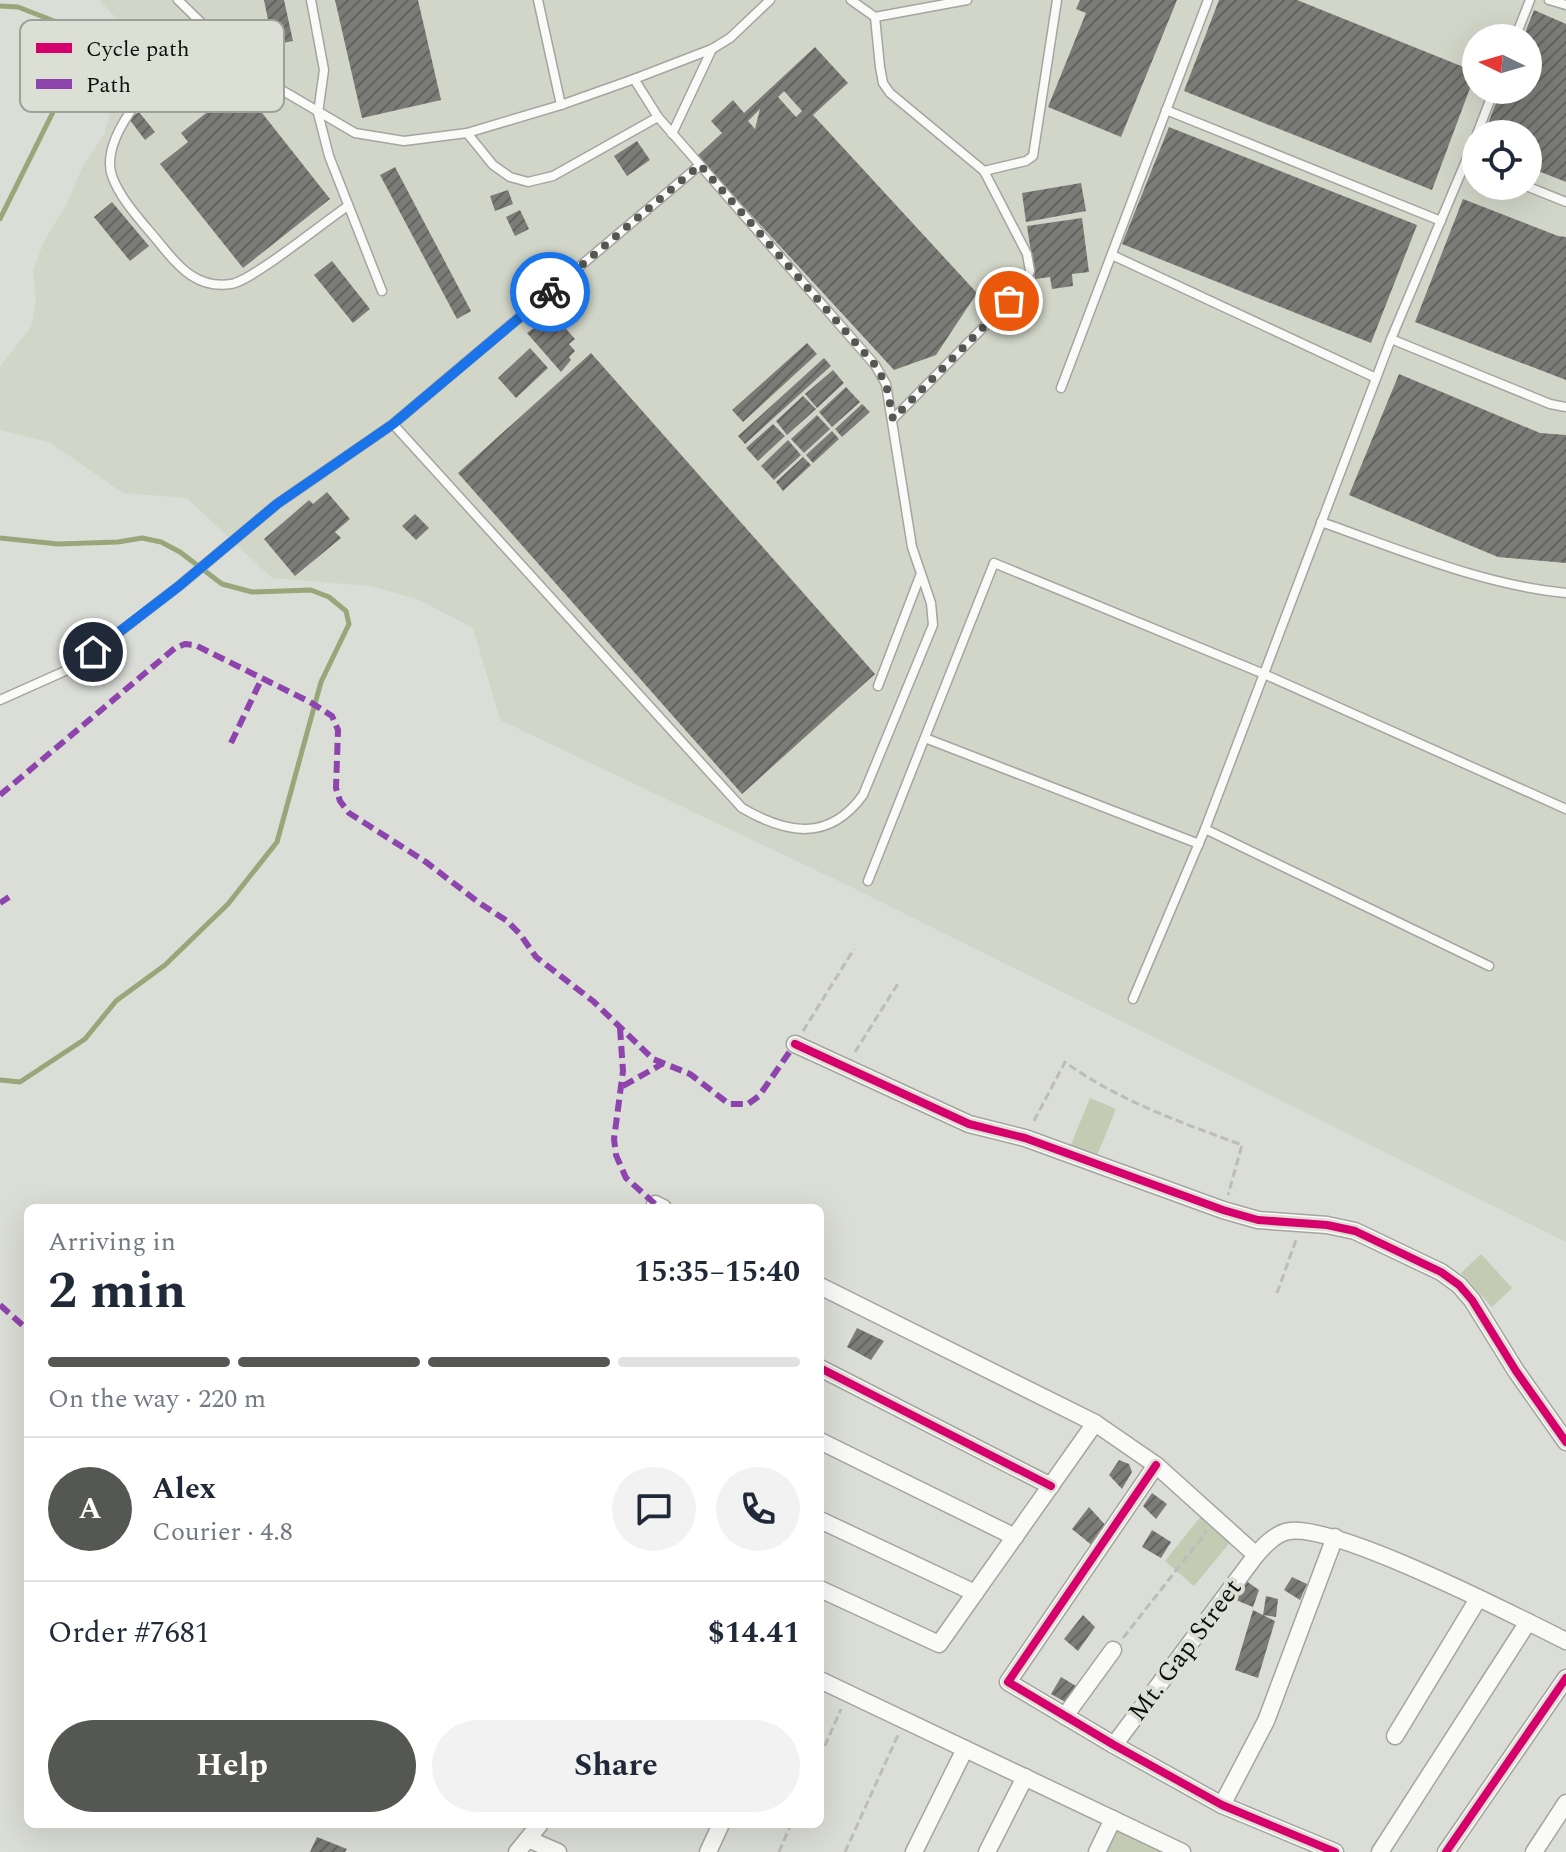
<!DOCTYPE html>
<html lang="en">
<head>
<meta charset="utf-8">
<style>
	body { margin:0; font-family:Spectral,serif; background:#f2f2f3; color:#1f2937; height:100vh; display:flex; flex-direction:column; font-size:30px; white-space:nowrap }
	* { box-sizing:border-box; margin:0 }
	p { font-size:26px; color:#747a83 }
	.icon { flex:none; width:44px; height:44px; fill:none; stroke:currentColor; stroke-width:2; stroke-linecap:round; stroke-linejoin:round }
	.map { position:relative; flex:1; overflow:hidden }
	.panel { position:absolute; left:24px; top:1204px; width:800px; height:624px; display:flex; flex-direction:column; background:#fff; border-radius:12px; box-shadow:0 8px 32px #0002 }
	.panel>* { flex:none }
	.needle { width:52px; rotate:275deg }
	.tools { position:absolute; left:1462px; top:24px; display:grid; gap:16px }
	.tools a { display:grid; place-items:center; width:80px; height:80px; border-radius:50%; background:#fff; box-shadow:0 8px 32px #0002; font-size:40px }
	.pin { position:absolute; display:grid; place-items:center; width:68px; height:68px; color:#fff; margin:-34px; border:4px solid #fff; border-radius:50%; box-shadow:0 2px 8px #0007 }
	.courier { position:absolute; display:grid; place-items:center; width:80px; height:80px; margin:-40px; border:6px solid #1a73e8; border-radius:50%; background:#fff; color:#222; box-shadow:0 2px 10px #0007 }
	.head em { font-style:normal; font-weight:700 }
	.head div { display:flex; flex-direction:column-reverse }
	.head { display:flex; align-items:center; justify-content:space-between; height:136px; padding:0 24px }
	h1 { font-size:52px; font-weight:700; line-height:60px }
	.bar { display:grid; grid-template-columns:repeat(4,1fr); gap:12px 8px; align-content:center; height:96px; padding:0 24px }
	.bar i { height:10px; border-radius:6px; background:#e0e1e3 }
	.bar .on { background:#555752 }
	.bar p { grid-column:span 4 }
	.line { display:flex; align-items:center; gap:20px; padding:0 24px; border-top:2px solid #e0e1e3 }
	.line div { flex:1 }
	.round { display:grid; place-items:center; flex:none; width:84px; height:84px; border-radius:42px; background:#f2f2f3 }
	.button { display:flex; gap:16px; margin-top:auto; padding:16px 24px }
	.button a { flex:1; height:92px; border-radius:48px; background:#555752; color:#fff; font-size:32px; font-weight:700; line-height:92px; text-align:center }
	.button a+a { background:#f2f2f3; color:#1f2937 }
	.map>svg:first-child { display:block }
</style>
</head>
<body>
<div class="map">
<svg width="1566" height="1852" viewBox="0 0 1566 1852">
	<defs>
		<pattern id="building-hatch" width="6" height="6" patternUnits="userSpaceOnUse" patternTransform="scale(2)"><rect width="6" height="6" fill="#7b7c77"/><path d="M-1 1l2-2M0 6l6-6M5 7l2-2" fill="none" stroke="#636460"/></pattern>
	</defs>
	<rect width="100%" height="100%" fill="#dbddd7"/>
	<path fill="#d1d6c8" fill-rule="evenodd" d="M99,0H1566V1242L849,886L500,720L473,628L417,599L371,586L272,578L187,498L123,493L49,442L0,430V367L31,327L36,302L33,271L44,241L66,205L82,168L105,133L114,98L130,81L121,23ZM1476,38H1528V90H1476ZM1476,134H1528V186H1476Z"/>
	<g fill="#c3cbb2">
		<polygon points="1090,1098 1116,1109 1096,1158 1070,1147"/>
		<polygon points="1481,1254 1512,1288 1492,1307 1461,1273"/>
		<polygon points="1202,1515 1232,1540 1194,1586 1165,1561"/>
		<polygon points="1117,1829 1165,1852 1106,1852"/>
	</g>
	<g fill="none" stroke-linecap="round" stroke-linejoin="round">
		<g stroke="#99a67a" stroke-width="5">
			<polyline points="0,6 18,7 54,21 70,42 69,68 55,108 0,219"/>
			<polyline points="0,538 58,544 118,542 142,538 161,542 180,552 222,584 252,592 311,590 329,597 346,611 349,624 321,682 277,842 228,904 165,965 116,1001 85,1039 20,1082 0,1080"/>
		</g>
	</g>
	<g fill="url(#building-hatch)" fill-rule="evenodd">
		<polygon points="264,0 284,0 293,41 273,45"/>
		<polygon points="335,0 418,0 441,100 362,118"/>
		<polygon points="1080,0 1177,0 1121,137 1048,107 1086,13 1076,9"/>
		<polygon points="1219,0 1297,0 1476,72 1432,190 1184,91"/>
		<polygon points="1534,10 1566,24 1566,182 1528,167 1528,134 1484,134 1501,90 1528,90 1528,38 1523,38"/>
		<path d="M815,47L848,83L813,115L977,293L936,355L894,370L697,156L722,133L711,121L733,100L744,113ZM784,91L802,111L796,117L778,97ZM760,109L755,129L748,121Z"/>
		<polygon points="235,90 242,99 247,94 330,199 243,268 160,164 188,142 181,133"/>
		<polygon points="139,112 155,132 145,140 129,119"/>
		<polygon points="1169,127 1417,225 1371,343 1122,244"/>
		<polygon points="637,141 650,160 627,176 614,156"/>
		<polygon points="395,167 471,311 457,319 380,175"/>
		<polygon points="1081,183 1086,211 1026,222 1022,193"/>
		<polygon points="508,190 513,204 495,211 490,196"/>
		<polygon points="1463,199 1558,236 1566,237 1566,380 1415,322"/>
		<polygon points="112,202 149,246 130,261 94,217"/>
		<polygon points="520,210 529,229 515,236 506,217"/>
		<polygon points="1082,218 1089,272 1072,274 1073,286 1052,289 1050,277 1035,279 1027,226"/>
		<polygon points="332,261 370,309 353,323 314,275"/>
		<polygon points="524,282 528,286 531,284 549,304 546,307 551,313 540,322 527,307 523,311 513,299 517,296 513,291"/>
		<polygon points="553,314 575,339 569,344 575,351 569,357 571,360 561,372 527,333"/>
		<polygon points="807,343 817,354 743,422 732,410"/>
		<polygon points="530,348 548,368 516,398 498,378"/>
		<polygon points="591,353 875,674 742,794 458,473"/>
		<polygon points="824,358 831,366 745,444 738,436"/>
		<polygon points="833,370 844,383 817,408 805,394"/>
		<polygon points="1399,374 1540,433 1566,435 1566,563 1498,557 1349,495"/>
		<polygon points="846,387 860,402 832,427 819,412"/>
		<polygon points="803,396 816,409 787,435 776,421"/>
		<polygon points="862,404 870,412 842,437 835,429"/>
		<polygon points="817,415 830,429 804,453 791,439"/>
		<polygon points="773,424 785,436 758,461 746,448"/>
		<polygon points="832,431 839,439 813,463 806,455"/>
		<polygon points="788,440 801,455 774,480 761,466"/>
		<polygon points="803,457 811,465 783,491 776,482"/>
		<polygon points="327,492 350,519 335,532 341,538 295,576 264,539 309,500 313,504"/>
		<polygon points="415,514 429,528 416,540 402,526"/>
		<polygon points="857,1328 884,1341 871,1360 847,1347"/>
		<polygon points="1119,1460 1129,1464 1132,1472 1122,1489 1109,1475"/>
		<polygon points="1152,1493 1167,1504 1156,1519 1143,1506"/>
		<polygon points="1089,1507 1108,1528 1094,1547 1072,1529"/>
		<polygon points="1152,1530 1171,1542 1161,1558 1142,1547"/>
		<polygon points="1292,1577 1307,1584 1300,1600 1284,1590"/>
		<polygon points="1242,1578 1259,1590 1253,1607 1231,1598"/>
		<polygon points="1266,1596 1278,1599 1276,1617 1263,1615 1275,1621 1258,1678 1235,1670 1253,1610 1263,1615"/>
		<polygon points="1083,1615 1095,1627 1078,1651 1064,1639"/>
		<polygon points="1061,1677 1076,1686 1067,1703 1051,1694"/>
		<polygon points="317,1837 347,1849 345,1852 310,1852"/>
	</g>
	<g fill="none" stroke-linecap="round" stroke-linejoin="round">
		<g stroke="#a4a5a1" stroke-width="11">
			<g id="service">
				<polyline points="178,0 225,46 256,73 285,92 355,133 404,141 467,133 561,105 634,79 712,49 730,38 770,0"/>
				<polyline points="311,0 324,70 318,113 329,156 382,291"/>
				<polyline points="538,0 561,105"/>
				<polyline points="851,0 875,17 967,0"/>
				<polyline points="1549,0 1566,5"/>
				<polyline points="875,17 880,67 883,83 890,93 984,171 1027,254 1030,271 1024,286 893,419"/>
				<path d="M207,27C178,57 96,129 112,176C121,201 144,224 161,245C180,269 199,289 231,284C252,281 325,221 348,206"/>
				<polyline points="1515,38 1530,0"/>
				<polyline points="1166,110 1441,221"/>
				<polyline points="467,133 493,165 510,177 528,182 553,176 658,117"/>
				<polyline points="672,134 712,49"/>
				<polyline points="1477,134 1494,90"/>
				<polyline points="984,171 1026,161 1033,156 1057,0"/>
				<polyline points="1526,186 1566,202"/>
				<polyline points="1112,255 1376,378"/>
				<polyline points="1391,339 1550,404 1566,407"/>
				<polyline points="1061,388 1208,0"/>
				<path d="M393,424L742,808C787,834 829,842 863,795L933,625L931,603L912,547L886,384L875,365L658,117L634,79"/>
				<path d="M1321,522C1401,550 1482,585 1566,593"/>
				<polyline points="878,686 920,576"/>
				<polyline points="0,700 74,667 179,586 277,504 393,424 700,165"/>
				<polyline points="925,738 1199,844"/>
				<polyline points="1205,829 1489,966"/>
				<polyline points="868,881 994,563 1264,674 1566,809"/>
				<polyline points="1133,999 1205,829 1391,339 1476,137"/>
			</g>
		</g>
		<g stroke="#a4a5a1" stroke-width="19">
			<g id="minor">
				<polyline points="795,1044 969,1124 1025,1138 1223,1210 1258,1220 1327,1225 1355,1231 1441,1272 1459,1285 1472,1300 1516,1371 1566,1442"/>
				<polyline points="655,1204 663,1208"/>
				<polyline points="820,1286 1095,1423 1156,1465 1256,1555"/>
				<polyline points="820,1368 1051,1486"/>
				<polyline points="820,1441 1015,1537"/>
				<polyline points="1156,1465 1008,1682 1114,1745 1222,1805 1335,1852"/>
				<polyline points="820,1520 975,1593"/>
				<polyline points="820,1589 939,1644 1095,1423"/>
				<polyline points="820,1680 1182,1852"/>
				<polyline points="1065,1716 1113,1650"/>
				<polyline points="1395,1736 1478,1599"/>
				<path d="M1114,1745L1256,1555C1264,1546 1273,1536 1285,1532C1326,1518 1520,1618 1566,1641"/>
				<polyline points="1222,1805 1266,1721 1335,1537"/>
				<polyline points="528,1839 558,1852"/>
				<polyline points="517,1852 540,1824"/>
				<polyline points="708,1852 721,1824"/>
				<polyline points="914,1852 965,1749"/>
				<polyline points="987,1852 1025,1777"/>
				<polyline points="1097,1852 1113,1819"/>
				<polyline points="1380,1852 1528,1622"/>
				<polyline points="1446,1852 1566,1678"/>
				<polyline points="1534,1852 1566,1803"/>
			</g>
		</g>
		<g stroke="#bcbdbb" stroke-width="3" stroke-dasharray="8 4" stroke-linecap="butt">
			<polyline points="803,1031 854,949"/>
			<polyline points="855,1052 899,982"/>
			<path d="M1034,1121L1065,1062C1119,1101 1180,1122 1242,1145L1228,1195"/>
			<polyline points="1277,1293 1296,1240"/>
			<polyline points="1123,1638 1207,1531"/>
			<polyline points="820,1757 841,1709"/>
			<polyline points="779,1852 791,1824"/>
			<polyline points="845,1852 898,1735"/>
		</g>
		<use href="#service" stroke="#fafaf9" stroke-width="8"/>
		<use href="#minor" stroke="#fafaf9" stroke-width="16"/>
		<g stroke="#8e44ad" stroke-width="6" stroke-dasharray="12 6" stroke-linecap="butt">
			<polyline points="231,743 262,678"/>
			<polyline points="0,795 175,648 185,644 195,645 310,702 332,716 338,730 336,788 340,801 349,813 426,862 478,902 507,921 520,934 536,957 593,1001 653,1059 690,1074 729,1104 748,1104 759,1096 795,1044"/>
			<polyline points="0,903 9,897"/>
			<polyline points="620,1028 623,1071 614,1139 616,1155 626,1178 655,1204"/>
			<polyline points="623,1086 662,1064"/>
			<polyline points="0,1305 28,1330"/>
		</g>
		<g stroke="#dce0d4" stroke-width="13">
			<g id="cycleway">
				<polyline points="795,1044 969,1124 1025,1138 1223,1210 1258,1220 1327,1225 1355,1231 1441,1272 1459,1285 1472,1300 1516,1371 1566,1442"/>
				<polyline points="820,1368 1051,1486"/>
				<polyline points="1156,1465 1008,1682 1114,1745 1222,1805 1335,1852"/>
				<polyline points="1446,1852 1566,1678"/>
			</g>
		</g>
		<use href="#cycleway" stroke="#d6006c" stroke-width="8"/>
	</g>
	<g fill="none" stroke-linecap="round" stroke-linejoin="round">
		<polyline stroke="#555752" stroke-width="8" stroke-dasharray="0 14.4" points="550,292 700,165 875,365 886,384 893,419 1009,301"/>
		<polyline stroke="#1a73e8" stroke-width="10" points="93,652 179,586 277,504 393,424 550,292"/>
	</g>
	<g text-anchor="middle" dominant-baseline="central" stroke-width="8" stroke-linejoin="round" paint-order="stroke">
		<g font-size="26" fill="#0d0f0b" stroke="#dce0d4">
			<text transform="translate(1185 1650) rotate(-53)">Mt. Gap Street</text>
		</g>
	</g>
	<rect x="20" y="20" width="264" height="92" rx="12" fill="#dce0d4" stroke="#9ea198" stroke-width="2"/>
	<rect x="36" y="43" width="36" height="10" fill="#d6006c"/>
	<rect x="36" y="79" width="36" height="10" fill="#8e44ad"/>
	<g font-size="22" fill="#0d0f0b">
		<text x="86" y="56">Cycle path</text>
		<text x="86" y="92">Path</text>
	</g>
</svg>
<div class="tools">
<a><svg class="needle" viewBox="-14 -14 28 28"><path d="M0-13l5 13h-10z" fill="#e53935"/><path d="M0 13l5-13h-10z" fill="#747a83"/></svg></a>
<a><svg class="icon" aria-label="locate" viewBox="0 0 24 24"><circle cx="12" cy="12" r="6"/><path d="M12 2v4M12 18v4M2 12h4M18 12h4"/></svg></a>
</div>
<div class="pin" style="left:1009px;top:301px;background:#ea580c"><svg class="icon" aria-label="bag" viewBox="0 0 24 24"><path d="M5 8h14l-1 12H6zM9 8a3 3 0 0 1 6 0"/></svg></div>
<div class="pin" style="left:93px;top:652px;background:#1f2937"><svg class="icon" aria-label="home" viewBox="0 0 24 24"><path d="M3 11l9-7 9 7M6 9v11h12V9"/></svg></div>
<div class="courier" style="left:550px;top:292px"><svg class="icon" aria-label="bike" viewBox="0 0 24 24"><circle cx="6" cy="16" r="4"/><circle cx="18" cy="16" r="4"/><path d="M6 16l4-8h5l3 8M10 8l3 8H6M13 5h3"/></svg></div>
<section class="panel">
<div class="head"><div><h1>2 min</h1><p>Arriving in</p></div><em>15:35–15:40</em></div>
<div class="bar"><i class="on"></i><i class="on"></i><i class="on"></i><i></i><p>On the way · 220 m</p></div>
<div class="line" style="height:144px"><b class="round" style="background:#555752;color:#fff">A</b><div><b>Alex</b><p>Courier · 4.8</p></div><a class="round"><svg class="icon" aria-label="chat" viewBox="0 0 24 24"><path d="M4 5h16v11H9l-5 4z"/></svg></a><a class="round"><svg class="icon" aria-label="phone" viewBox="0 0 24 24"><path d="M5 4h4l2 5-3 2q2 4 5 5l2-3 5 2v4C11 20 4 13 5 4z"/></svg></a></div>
<div class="line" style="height:104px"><div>Order #7681</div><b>$14.41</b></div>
<div class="button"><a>Help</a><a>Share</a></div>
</section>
</div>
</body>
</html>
